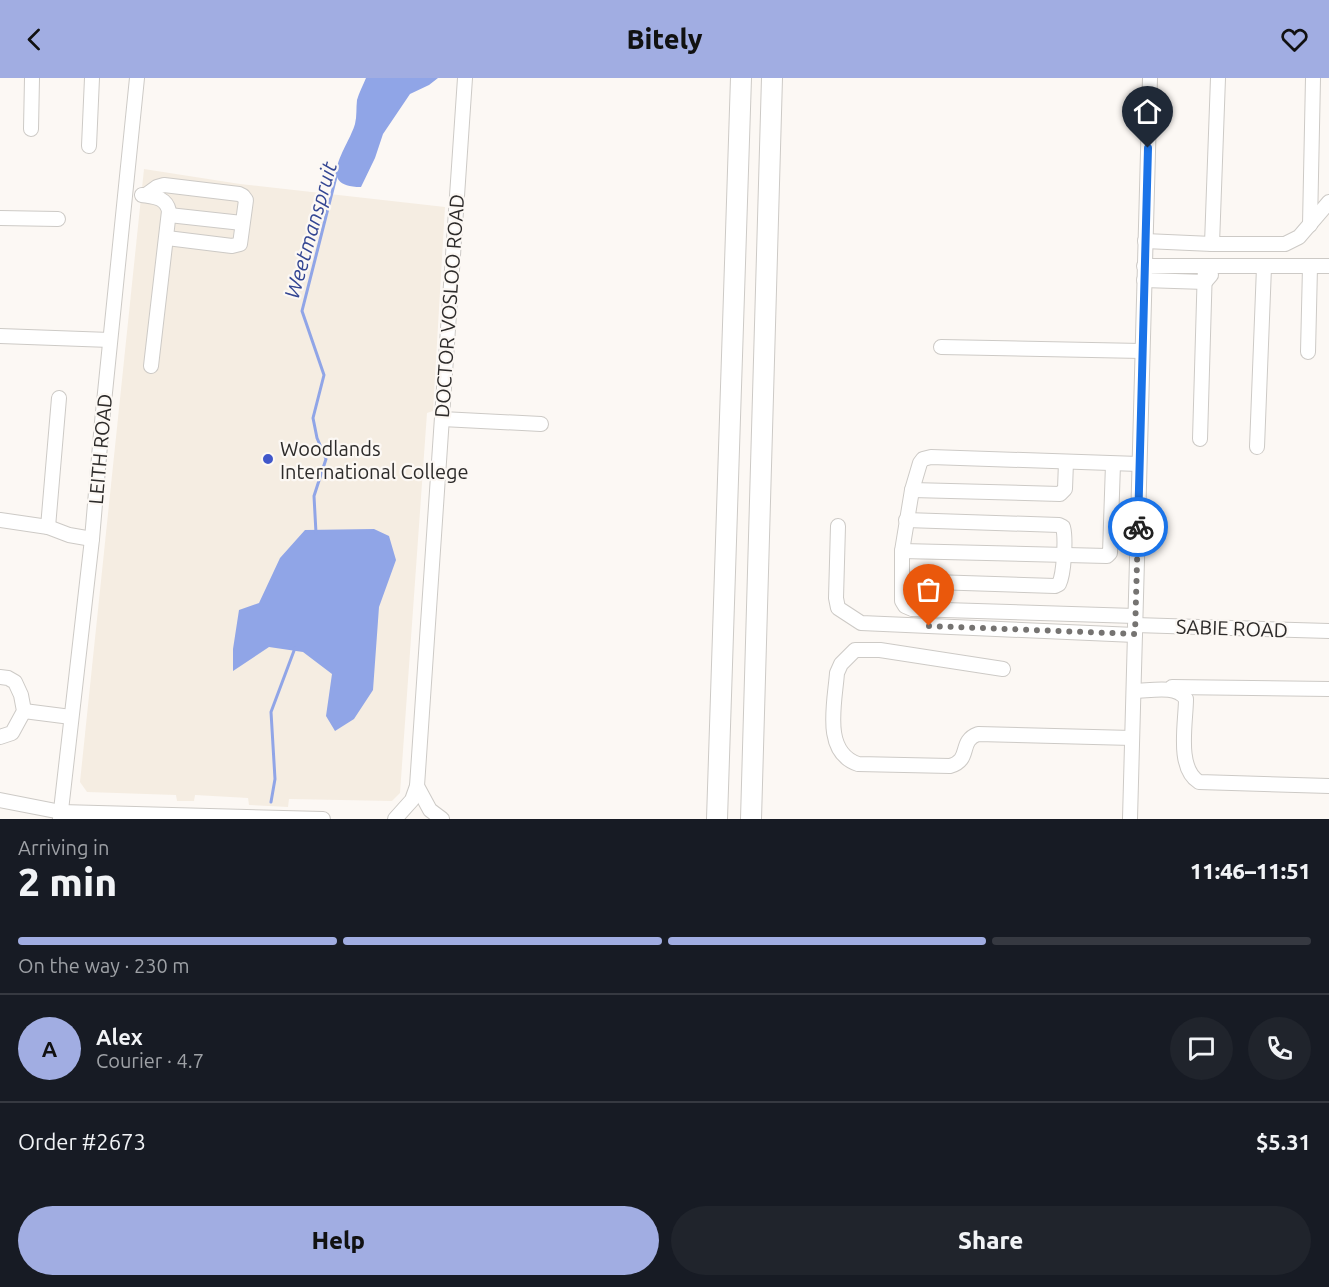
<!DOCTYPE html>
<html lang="en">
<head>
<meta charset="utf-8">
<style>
	body { margin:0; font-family:Ubuntu,sans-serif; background:#20242c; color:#f1f3f6; height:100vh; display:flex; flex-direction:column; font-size:22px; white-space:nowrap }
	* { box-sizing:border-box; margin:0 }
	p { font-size:20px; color:#9ea1a6 }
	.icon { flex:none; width:33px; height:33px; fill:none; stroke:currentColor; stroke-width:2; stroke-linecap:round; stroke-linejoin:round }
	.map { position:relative; height:741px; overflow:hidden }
	.sheet { display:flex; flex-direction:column; background:#171b24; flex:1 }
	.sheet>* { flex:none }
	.pin { position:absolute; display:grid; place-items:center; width:51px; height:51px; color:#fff; margin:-62px -26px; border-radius:50% 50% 50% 0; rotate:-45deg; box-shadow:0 0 6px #0007 }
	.pin .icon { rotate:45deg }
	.courier { position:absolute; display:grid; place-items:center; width:60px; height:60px; margin:-30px; border:4px solid #1a73e8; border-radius:50%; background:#fff; color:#222; box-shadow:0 2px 8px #0007 }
	.overview em { font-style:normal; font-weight:800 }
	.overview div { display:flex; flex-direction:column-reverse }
	.overview { display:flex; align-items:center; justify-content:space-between; height:102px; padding:0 18px }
	h1 { font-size:39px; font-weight:800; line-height:45px }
	.bar { display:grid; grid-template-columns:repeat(4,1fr); gap:9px 6px; align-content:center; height:72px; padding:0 18px }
	.bar i { height:8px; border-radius:4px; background:#363941 }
	.bar .current { background:#a1ade2 }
	.bar p { grid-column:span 4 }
	.line { display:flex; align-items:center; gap:15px; padding:0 18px; border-top:2px solid #363941 }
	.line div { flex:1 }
	.round { display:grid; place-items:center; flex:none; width:63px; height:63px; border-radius:32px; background:#20242c }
	.action { display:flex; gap:12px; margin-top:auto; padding:12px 18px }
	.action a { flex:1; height:69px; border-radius:36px; background:#a1ade2; color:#111; font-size:24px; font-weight:800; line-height:69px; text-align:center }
	.action a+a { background:#20242c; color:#f1f3f6 }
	header { display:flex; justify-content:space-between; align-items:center; height:78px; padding:0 18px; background:#a1ade2; color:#111; font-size:27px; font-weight:800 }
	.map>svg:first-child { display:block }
</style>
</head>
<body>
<header><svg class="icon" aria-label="back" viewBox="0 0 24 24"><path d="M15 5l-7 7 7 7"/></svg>Bitely<svg class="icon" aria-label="heart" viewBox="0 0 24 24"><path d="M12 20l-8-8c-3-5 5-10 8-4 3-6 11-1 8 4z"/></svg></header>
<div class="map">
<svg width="1329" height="741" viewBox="0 0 1329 741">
	<rect width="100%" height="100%" fill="#fcf8f4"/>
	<polygon fill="#f5ede2" points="144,91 240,106 445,129 433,333 427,335 400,715 392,723 289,721 288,729 249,727 248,720 195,717 194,723 177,723 176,717 87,714 80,704"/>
	<g fill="#90a5e7">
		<path d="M366,0H438L429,7L410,16L383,56L375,80L361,109C314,109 348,70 355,46C357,38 356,30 357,22C359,15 363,7 366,0Z"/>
		<polygon points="374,451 389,458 396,482 379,529 373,612 354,641 335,653 326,638 332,596 303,574 269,569 233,593 233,571 239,532 259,525 280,480 305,452"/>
	</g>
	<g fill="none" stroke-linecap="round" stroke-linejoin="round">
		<g stroke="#90a5e7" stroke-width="3">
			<polyline points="316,455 314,418 326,381 317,360 313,340 324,297 302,233 337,95"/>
			<polyline points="271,724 275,701 271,634 295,570"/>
		</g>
		<g stroke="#cdcac6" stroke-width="16">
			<g id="minor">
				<polyline points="31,51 32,0"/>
				<polyline points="89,68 92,0"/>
				<path d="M142,117C154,119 166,119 169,133L151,288"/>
				<polyline points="146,117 157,109 164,107 239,116 243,118 246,122 240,166 232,168 167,160"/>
				<polyline points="169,137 242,145"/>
				<polyline points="0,140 58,141"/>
				<polyline points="1310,147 1313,0"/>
				<polyline points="1145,163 1212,166 1285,166 1299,159 1329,124"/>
				<polyline points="1212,166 1218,0"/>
				<polyline points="1144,188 1329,188"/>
				<polyline points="1144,202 1205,204 1211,197"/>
				<polyline points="0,258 110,262"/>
				<polyline points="941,269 1142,273"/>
				<polyline points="1308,274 1310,189"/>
				<polyline points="442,341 541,346"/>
				<polyline points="1200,361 1205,188"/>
				<polyline points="1257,369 1264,189"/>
				<polyline points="912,412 1060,416 1065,411 1066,384"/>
				<polyline points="0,442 48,449 69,457 92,461"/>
				<polyline points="838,448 836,520 838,530 861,545 1135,557"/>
				<polyline points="48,449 59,320"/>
				<polyline points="902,473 1107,478 1110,475 1113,386"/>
				<path d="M902,503L1055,508L1059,506C1064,496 1066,460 1063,449L1059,447L906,442"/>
				<polyline points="1135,538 912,531 905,528 902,523 902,473 912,412 920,385 923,381 931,379 1139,386"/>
				<polyline points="1135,547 1329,553"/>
				<path d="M1003,591L880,572H855L841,586L837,595C835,624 822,674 858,686L950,688C972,682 958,663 978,656L1132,660"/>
				<polyline points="0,599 8,600 15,604 21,617 24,633 12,655 0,659"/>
				<polyline points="1172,609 1329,611"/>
				<path d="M1134,613C1150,613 1176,606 1186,621C1186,644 1176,690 1199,704L1329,708"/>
				<polyline points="24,633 71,639"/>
				<polyline points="417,708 430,732 442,741"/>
				<polyline points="0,722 61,734 323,741"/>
				<polyline points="60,741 92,461 102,344 137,0"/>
				<polyline points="395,741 412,722 417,708 465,0"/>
				<polyline points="1130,741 1150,0"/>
			</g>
		</g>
		<g stroke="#cdcac6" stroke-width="22">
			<g id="highway">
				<polyline points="717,741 741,0"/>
				<polyline points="751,741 772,0"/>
			</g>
		</g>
		<use href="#minor" stroke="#fff" stroke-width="14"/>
		<use href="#highway" stroke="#fff" stroke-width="20"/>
	</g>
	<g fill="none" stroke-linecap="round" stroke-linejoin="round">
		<polyline stroke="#757371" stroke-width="6" stroke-dasharray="0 10.8" points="929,548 1135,556 1138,449"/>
		<polyline stroke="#1a73e8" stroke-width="8" points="1138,449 1148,70"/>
	</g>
	<circle fill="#4057ca" stroke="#fcf8f4" stroke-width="2" cx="268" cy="381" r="6"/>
	<g text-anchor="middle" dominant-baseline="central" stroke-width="4.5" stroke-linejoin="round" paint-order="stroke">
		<g font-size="20" fill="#2d2b2a" stroke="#fcf8f4">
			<text transform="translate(449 228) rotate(-86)">DOCTOR VOSLOO ROAD</text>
			<text transform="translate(100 371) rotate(-85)">LEITH ROAD</text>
			<text transform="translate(1232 550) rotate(2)">SABIE ROAD</text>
		</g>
		<g font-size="20" fill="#2d2b2a" stroke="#fcf8f4" text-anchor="start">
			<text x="280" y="370">Woodlands<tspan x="280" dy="23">International College</tspan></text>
		</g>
		<g font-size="21" font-style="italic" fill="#344693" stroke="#fcf8f4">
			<text transform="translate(310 152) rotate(-74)">Weetmanspruit</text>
		</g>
	</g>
</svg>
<div class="pin" style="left:929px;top:548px;background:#ea580c"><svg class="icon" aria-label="bag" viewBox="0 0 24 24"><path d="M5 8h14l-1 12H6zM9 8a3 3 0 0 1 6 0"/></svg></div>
<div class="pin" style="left:1148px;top:70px;background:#1f2937"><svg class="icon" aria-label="home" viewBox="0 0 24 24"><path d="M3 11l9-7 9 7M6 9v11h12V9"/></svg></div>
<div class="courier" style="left:1138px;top:449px"><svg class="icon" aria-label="bike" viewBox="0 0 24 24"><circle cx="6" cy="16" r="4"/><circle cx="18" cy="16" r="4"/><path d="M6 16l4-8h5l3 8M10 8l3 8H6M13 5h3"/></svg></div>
</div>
<section class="sheet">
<div class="overview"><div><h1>2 min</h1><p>Arriving in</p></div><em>11:46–11:51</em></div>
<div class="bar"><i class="current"></i><i class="current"></i><i class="current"></i><i></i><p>On the way · 230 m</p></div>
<div class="line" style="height:108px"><b class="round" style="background:#a1ade2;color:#111">A</b><div><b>Alex</b><p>Courier · 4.7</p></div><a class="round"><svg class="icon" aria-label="chat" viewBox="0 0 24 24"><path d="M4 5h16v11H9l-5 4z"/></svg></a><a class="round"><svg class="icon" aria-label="phone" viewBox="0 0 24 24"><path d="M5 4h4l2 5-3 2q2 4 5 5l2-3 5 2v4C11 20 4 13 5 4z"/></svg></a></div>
<div class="line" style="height:78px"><div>Order #2673</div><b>$5.31</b></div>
<div class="action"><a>Help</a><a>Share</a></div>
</section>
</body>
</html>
